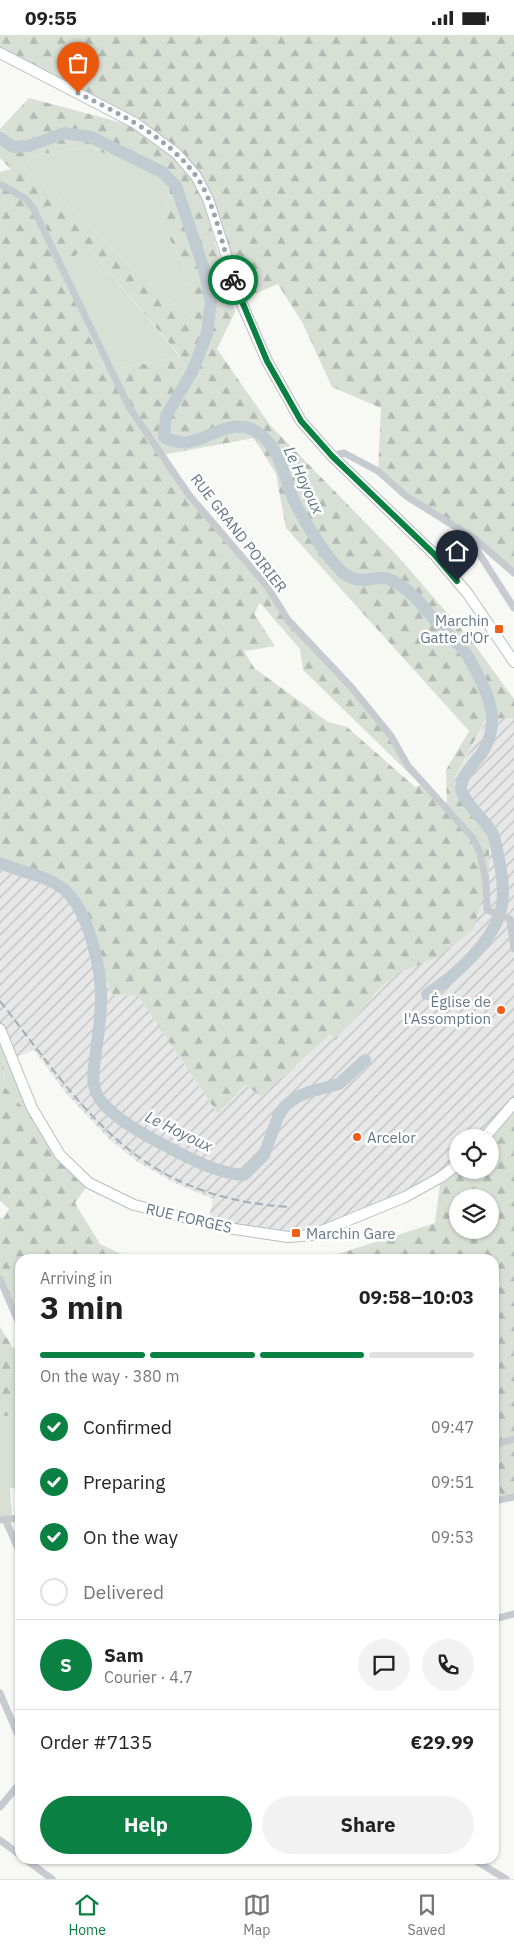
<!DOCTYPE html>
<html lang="en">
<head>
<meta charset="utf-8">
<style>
	body { margin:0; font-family:"IBM Plex Sans",sans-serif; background:#f2f2f2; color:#222; height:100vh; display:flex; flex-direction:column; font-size:19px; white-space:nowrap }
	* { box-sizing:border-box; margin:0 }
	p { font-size:16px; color:#767676 }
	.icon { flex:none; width:28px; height:28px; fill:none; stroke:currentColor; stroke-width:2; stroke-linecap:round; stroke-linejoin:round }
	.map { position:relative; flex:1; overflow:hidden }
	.panel { position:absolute; left:15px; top:1219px; width:484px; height:610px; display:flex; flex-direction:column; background:#fff; border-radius:15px; box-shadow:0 1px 4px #0004 }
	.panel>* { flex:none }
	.fabs { position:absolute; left:449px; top:1094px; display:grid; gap:10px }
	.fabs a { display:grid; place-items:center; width:50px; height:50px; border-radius:50%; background:#fff; box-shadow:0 1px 4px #0004; font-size:25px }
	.pin { position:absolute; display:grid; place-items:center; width:42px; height:42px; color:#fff; margin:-51px -21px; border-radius:50% 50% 50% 0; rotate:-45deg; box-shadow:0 0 5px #0007 }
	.pin .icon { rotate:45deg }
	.courier { position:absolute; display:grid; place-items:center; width:50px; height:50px; margin:-25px; border:4px solid #0b8043; border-radius:50%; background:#fff; color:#222; box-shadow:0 1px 6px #0007 }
	.overview em { font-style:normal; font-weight:700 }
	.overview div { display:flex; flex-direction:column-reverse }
	.overview { display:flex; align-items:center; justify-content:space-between; height:85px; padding:0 25px }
	h1 { font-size:32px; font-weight:700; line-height:38px }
	.bar { display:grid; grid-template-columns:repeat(4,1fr); gap:8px 5px; align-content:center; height:60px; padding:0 25px }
	.bar i { height:6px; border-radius:4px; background:#e0e0e0 }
	.bar .selected { background:#0b8043 }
	.bar p { grid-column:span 4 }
	.line { display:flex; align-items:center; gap:12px; padding:0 25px; border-top:1px solid #e0e0e0 }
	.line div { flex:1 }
	.round { display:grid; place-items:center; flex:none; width:52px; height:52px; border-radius:26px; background:#f2f2f2 }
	ol { padding:0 25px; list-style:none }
	li { display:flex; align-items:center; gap:15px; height:55px }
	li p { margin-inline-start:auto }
	li .icon { padding:5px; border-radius:50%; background:#0b8043; color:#fff; stroke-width:4 }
	li:last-child { color:#767676 }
	li i { width:28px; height:28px; border:2px solid #e0e0e0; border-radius:50% }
	.button { display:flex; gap:10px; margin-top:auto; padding:10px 25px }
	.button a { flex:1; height:58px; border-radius:30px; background:#0b8043; color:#fff; font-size:20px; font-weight:700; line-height:58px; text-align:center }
	.button a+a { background:#f2f2f2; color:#222 }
	.status { display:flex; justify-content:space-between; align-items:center; height:35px; padding:0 25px; background:#fff; direction:ltr }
	.status svg { height:14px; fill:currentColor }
	.menu { display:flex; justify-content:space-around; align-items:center; height:70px; border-top:1px solid #e0e0e0; background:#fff; font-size:14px; color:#767676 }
	.menu a { display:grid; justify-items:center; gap:2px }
	.menu .selected { color:#0b8043 }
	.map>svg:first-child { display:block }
</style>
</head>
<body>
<div class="status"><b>09:55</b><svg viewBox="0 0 49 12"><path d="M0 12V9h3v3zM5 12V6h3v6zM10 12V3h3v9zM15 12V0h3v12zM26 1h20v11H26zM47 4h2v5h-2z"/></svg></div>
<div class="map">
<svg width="514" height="1844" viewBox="0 0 514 1844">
	<defs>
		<pattern id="industrial-furrows" width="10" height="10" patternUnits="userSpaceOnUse" patternTransform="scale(1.25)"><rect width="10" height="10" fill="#e6e7e6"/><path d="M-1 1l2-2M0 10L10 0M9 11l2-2" fill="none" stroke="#bec0c0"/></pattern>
		<pattern id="forest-firs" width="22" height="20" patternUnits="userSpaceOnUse" patternTransform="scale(1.25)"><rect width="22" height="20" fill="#d8e0d5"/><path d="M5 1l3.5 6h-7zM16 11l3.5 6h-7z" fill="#b3bab3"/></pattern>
	</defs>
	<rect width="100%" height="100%" fill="#f8f8f5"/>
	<polygon fill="url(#industrial-furrows)" points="514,683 514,1068 485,1102 458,1102 457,1129 441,1142 312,1200 208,1188 213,1164 173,1147 138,1127 109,1104 65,1057 34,1015 13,1024 0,994 0,828 50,844 67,857 84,884 112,960 138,961 218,1079 245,1050 262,1060 330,1000 336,1005 380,953 398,938 489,802 464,771 453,746 487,684"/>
	<g fill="#d8e0d5">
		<polygon points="89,112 165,143 170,157 162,189 188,239 195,286 120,222 82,183 23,132 34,120"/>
		<polygon points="89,213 180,322 106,336 58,230"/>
		<polygon points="8,1013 45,1098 5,1052 3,1017"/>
		<polygon points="12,1380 20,1389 20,1453 10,1453 12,1483 0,1485 0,1382"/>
	</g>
	<g fill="url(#forest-firs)" fill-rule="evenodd">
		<polygon points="0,0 514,0 514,538 487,513 449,490 378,436 381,373 332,352 303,289 278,249 244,263 212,163 178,115 0,14"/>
		<path d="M29,63L134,91L172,120L193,144L203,166L235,277L217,314L270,390L396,519L474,609L514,664V683L486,684L453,746L464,771L489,802V842L473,895L438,922L398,938L380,953L336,1005L330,1000L261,1061L245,1050L218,1079L138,961L112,960C98,924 85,867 51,846C40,839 14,834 0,828V137L11,134L0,123V94ZM89,112L164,143L170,157L162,189L188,239L194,285L120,222L82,183L23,132L34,120ZM89,213L180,321V322L106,336L58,230ZM254,403L276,439L286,493L469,696L446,735L447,766L444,770L408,731L374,678L276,567L162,420ZM260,568L300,614L303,635L421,750L415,752L347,692L328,687L254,633L244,616L275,611L254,579Z"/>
		<polygon points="0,994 8,1013 3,1017 5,1052 89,1148 75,1168 100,1209 132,1224 20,1224 20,1291 0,1244 0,1182 3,1184 9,1174 0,1166"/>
		<path d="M514,1068V1462L501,1465L498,1446L494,1447V1224H322L435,1188L441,1142L458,1135H490V1102ZM458,1162H490V1195H458Z"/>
		<polygon points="0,1292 13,1313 20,1312 20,1389 12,1380 0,1382"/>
	</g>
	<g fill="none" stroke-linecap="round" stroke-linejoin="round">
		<g stroke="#c1ccd2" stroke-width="12">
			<path d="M0,103L13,112L29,111L64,98L91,102L162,137L176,151L203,231L211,267L207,299L192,337L166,381L164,402C200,422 224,376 257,397C281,412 284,444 295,468C304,485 314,502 325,517C335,530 345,545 363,545C373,545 382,540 391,545C413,555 426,576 442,593C448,600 456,606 462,613C467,619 471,627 475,634C490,662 501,689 482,718C475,728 461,740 461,753C462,765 485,786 492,797C496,805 497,816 499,825C502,838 504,856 502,870C496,905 455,941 427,959"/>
			<path d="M0,828C22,838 48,840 66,856C89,878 102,935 101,966C101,980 99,994 97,1008C96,1026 88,1046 99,1063C111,1081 141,1098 160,1108C185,1121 215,1138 244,1140L264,1120L278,1082L285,1071L297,1062L309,1057L339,1049L365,1025"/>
		</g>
		<g stroke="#b9bec3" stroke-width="12">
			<g id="secondary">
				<polyline points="0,18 135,88 176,118 196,141 208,164 242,269 267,326 301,386 332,421 434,519 468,559 514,627"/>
				<polyline points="0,994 32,1073 60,1120 89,1148 134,1170 228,1193 288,1202 312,1200 405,1162 441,1142 458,1129"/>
				<polyline points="485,1102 514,1068"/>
			</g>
		</g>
		<g stroke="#c7cbcf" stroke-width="7">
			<polyline points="0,149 26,164 33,173 129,372 189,460 267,551 288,585 352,653 391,701 408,731 473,803 480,818 486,847 487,875 510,884 514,914"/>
			<polyline points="332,421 344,418 378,436 406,461 475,504 514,538"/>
			<polyline points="475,504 475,512 514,573"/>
			<polyline points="0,1244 20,1291"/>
			<polyline points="494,1410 514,1404"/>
			<polyline points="494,1466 514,1462"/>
			<polyline points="5,1484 20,1518"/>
			<polyline points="0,1485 20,1483"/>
			<polyline points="494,1584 514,1579"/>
			<polyline points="0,1658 20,1705"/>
			<polyline points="0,1772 20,1748"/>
			<polyline points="0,1805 20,1820"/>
			<polyline points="25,1824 52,1844"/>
			<polyline points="473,1824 506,1844"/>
		</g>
		<use href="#secondary" stroke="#fff" stroke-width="10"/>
		<path stroke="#a7adb3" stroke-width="2" stroke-dasharray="8 4" stroke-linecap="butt" d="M0,966C85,1075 135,1162 289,1172"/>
	</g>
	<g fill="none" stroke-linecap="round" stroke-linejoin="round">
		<path stroke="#98a4af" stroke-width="5" stroke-dasharray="0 9" d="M78,58C120,79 167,101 196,141C215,167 223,213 233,245"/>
		<polyline stroke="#0b8043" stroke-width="6" points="233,245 267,326 301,386 332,421 434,519 457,546"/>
	</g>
	<g fill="#f35d1a" stroke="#fff" stroke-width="2">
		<rect x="494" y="589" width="10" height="10" rx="2.5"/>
		<circle cx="501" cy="975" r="5"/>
		<circle cx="357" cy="1102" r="5"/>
		<rect x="291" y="1193" width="10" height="10" rx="2.5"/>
	</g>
	<g text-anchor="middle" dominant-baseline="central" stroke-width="5" stroke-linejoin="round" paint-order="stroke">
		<g font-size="15" fill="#647689" stroke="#fff">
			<text transform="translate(239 498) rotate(52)">RUE GRAND POIRIER</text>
			<text transform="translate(189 1183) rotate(13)">RUE FORGES</text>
		</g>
		<g font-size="15" fill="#647689" stroke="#fff" text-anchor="end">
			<text x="489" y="585">Marchin<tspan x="489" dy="17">Gatte d'Or</tspan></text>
			<text x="491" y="966">Église de<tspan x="491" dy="17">l'Assomption</tspan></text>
			<text x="367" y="1102" text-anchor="start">Arcelor</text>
			<text x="306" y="1198" text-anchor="start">Marchin Gare</text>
		</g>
		<g font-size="16" font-style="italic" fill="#607784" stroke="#fff">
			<text transform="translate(304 445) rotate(65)">Le Hoyoux</text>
			<text transform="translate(179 1096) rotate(26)">Le Hoyoux</text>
		</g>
	</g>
</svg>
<div class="fabs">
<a><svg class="icon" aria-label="locate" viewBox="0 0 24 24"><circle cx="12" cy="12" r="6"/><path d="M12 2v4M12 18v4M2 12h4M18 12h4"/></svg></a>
<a><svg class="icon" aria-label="layers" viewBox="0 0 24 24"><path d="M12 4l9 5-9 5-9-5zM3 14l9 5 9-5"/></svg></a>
</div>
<div class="pin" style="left:78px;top:58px;background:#ea580c"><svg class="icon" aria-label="bag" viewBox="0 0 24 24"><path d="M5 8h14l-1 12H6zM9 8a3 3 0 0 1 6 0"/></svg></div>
<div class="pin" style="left:457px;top:546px;background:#1f2937"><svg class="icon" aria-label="home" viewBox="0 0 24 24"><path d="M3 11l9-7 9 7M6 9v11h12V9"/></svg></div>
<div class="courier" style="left:233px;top:245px"><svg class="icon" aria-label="bike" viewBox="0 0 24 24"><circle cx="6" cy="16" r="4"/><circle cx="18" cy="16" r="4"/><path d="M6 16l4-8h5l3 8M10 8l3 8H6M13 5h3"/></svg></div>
<section class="panel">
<div class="overview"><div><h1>3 min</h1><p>Arriving in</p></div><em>09:58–10:03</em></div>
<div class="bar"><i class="selected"></i><i class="selected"></i><i class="selected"></i><i></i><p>On the way · 380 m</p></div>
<ol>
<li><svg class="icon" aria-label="check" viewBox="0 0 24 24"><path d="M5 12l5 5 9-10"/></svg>Confirmed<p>09:47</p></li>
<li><svg class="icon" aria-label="check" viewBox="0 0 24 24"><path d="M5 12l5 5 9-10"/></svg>Preparing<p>09:51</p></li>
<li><svg class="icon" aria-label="check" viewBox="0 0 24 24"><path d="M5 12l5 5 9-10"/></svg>On the way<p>09:53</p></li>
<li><i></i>Delivered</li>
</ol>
<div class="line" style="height:90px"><b class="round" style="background:#0b8043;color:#fff">S</b><div><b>Sam</b><p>Courier · 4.7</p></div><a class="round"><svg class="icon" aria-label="chat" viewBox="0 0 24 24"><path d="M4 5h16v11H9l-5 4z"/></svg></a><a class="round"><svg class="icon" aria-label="phone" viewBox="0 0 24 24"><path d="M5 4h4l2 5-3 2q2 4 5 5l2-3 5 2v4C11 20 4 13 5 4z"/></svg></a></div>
<div class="line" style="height:65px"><div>Order #7135</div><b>€29.99</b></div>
<div class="button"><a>Help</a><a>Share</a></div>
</section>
</div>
<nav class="menu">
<a class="selected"><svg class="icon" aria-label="home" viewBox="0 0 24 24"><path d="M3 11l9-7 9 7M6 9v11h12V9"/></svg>Home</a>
<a><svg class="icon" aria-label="map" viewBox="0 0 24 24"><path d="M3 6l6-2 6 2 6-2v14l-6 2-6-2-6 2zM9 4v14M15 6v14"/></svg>Map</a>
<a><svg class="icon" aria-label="saved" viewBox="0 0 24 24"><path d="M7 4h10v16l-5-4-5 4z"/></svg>Saved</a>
</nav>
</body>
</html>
